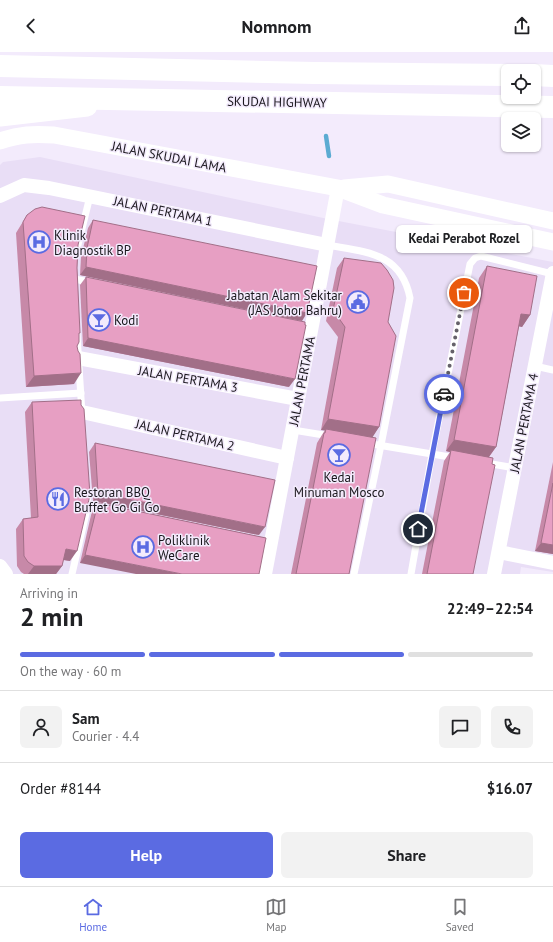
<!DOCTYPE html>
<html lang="en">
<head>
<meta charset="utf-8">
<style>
	body { margin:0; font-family:"PT Sans",sans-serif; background:#f2f2f2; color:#202124; height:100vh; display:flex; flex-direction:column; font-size:15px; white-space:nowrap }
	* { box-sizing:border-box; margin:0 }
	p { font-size:13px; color:#757577 }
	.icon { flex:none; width:22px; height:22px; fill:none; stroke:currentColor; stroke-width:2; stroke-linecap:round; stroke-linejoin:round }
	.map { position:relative; height:522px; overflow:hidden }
	.drawer { display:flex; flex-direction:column; background:#fff; flex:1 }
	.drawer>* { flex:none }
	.tools { position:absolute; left:501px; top:12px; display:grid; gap:8px }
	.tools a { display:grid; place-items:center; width:40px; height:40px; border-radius:6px; background:#fff; box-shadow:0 1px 3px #0004; font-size:20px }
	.pin { position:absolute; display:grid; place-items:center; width:34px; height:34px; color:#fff; margin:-17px; border:2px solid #fff; border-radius:50%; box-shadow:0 1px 4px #0007 }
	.courier { position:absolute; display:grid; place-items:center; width:40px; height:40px; margin:-20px; border:3px solid #5b6be2; border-radius:50%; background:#fff; color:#222; box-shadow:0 1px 5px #0007 }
	.bubble { position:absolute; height:28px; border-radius:6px; background:#fff; box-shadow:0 1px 3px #0004; font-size:13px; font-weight:800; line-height:28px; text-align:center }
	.head em { font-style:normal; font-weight:800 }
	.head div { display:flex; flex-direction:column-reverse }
	.head { display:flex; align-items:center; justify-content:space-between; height:68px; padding:0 20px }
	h1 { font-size:26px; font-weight:800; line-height:30px }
	.bar { display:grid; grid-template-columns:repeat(4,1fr); gap:6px 4px; align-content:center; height:48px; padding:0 20px }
	.bar i { height:5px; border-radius:3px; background:#e0e0e0 }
	.bar .selected { background:#5b6be2 }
	.bar p { grid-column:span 4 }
	.line { display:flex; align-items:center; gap:10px; padding:0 20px; border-top:1px solid #e0e0e0 }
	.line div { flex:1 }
	.round { display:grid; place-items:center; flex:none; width:42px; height:42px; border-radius:6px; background:#f2f2f2 }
	.action { display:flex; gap:8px; margin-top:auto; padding:8px 20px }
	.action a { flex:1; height:46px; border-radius:6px; background:#5b6be2; color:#fff; font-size:16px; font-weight:800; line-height:46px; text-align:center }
	.action a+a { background:#f2f2f2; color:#202124 }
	header { display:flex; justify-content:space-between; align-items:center; height:52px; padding:0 20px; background:#fff; font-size:18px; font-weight:800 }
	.menu { display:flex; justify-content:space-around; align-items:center; height:56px; border-top:1px solid #e0e0e0; background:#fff; font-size:11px; color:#757577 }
	.menu a { display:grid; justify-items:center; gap:2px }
	.menu .selected { color:#5b6be2 }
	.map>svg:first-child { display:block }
</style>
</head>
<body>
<header><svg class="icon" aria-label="back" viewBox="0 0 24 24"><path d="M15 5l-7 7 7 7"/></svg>Nomnom<svg class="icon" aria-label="share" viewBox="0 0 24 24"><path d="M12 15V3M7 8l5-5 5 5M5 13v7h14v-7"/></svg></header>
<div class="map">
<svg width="553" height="522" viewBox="0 0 553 522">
	<rect width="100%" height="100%" fill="#f3ebfc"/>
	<polygon fill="#e9def6" points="40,105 328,167 553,210 553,520 521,515 520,522 0,522 0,113 3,110"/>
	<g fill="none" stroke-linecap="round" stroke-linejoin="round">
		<polyline stroke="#5babd2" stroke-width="4.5" points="326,84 329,104"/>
		<g stroke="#fff" stroke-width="7">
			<polyline points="78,193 90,144"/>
			<path d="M327,193C365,200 401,200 410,246L381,393L354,522"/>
			<polyline points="75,227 92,231"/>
			<polyline points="77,283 82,362"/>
			<polyline points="535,314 553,318"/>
			<polyline points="0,346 81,341"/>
			<polyline points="293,378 330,384"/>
			<polyline points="366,391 456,406"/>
			<polyline points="486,411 515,416"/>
			<polyline points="72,522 88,453 87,442"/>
			<polyline points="411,522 432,402 470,212 475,206 481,204 553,222"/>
		</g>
		<g stroke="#fff" stroke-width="14">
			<polyline points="0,144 24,133 49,136 327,193"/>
			<polyline points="78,306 298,347"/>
			<polyline points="82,360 287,406"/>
			<polyline points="499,500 553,511"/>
			<polyline points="0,514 6,522"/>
			<polyline points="265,522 338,136"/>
			<polyline points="494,522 553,221"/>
		</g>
		<g stroke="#fff" stroke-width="17">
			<path d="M0,89C20,82 33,82 54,83L338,136L383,153L553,190"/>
			<polyline points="344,136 388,132 553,169"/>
		</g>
		<polyline stroke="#fff" stroke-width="21" points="0,64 87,54"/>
		<g stroke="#fff" stroke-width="22">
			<polyline points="0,14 315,21 508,23"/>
			<polyline points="534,23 553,24"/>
			<polyline points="0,45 553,55"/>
		</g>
	</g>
	<g fill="#c789a8">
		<polygon points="27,163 78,193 77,216 79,283 77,294 74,332 26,335 16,181"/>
		<polygon points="93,168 302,269 80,223 81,205 88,176"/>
		<polygon points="344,206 388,270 379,375 372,385 349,522 291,522 317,391 325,378 321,378 338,285 326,269 337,216"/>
		<polygon points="487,214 530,263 522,275 519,274 496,395 489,405 473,522 422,522 444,409 450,400 446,399 479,226"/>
		<polygon points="86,225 289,335 83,294 80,233"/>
		<polygon points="32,350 70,509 63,508 62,514 56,522 24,522 21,520 17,514 16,477 23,467 31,466 25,360"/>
		<polygon points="95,391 259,483 93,449 89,400"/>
		<polygon points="553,410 553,502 535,499"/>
		<polygon points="98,451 266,486 80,511 92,459"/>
	</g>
	<g fill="#a26f88">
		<polygon points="86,215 307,261 302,269 80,223"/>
		<polygon points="521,262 530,263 522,275 513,273"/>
		<polygon points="88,286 295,327 289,335 83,294"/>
		<polygon points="81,321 74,332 26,335 34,324"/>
		<polygon points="328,367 379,375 372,386 321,378"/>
		<polygon points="454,388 496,395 488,406 451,398 450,400 446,399"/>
		<polygon points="98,441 265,475 259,483 93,449"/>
		<polygon points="541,491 553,493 553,502 535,499"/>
		<polygon points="66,497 77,499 70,509 59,507"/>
		<polygon points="85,503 182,522 136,522 80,511"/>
		<polygon points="34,514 62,514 56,522 28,522"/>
	</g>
	<g fill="#e79fc3" stroke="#a26f88">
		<polygon points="42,155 85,164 78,193 77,216 80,281 79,281 79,290 77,294 78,299 80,302 81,321 34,324 23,170 27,163 35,157"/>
		<polygon points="93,168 317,214 307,261 86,215 87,196"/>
		<polygon points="344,206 381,211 387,218 393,228 394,236 388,270 396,284 379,375 328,367 345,275 333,258"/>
		<polygon points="487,214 537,224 530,263 521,262 496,395 454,388"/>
		<polygon points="86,225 305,270 305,273 306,273 295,327 88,286"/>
		<polygon points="81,348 81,353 84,357 90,443 77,499 66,497 62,514 34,514 28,510 24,504 23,467 38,465 32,350"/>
		<polygon points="326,377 376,386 349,522 296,522 324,381 325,381"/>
		<polygon points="95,391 275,428 265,475 98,441"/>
		<polygon points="451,398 493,406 492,412 495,413 473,522 427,522"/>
		<polygon points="553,431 553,493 541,491"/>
		<polygon points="98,451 266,486 259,522 182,522 85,503"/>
	</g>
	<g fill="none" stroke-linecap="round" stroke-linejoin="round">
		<polyline stroke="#65616a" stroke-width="4" stroke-dasharray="0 7.2" points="444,342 464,241"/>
		<polyline stroke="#5b6be2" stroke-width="5" points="418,477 444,342"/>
	</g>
	<defs>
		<g id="hospital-ring" transform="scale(1.15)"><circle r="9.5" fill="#f3ebfc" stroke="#5b6be2" stroke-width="1.5"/><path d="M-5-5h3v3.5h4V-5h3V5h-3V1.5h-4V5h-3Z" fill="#5b6be2"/></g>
		<g id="civic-ring" transform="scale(1.15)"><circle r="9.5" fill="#f3ebfc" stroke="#5b6be2" stroke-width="1.5"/><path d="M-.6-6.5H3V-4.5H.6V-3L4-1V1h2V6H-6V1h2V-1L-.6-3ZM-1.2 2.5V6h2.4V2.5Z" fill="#5b6be2"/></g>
		<g id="bar-ring" transform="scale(1.15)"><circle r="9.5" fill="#f3ebfc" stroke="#5b6be2" stroke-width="1.5"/><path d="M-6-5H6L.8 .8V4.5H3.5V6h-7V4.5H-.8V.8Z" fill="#5b6be2"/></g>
		<g id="restaurant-ring" transform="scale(1.15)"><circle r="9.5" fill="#f3ebfc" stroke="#5b6be2" stroke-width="1.5"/><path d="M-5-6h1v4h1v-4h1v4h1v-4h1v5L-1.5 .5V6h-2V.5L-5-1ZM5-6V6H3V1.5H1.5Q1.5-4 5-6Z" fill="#5b6be2"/></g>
	</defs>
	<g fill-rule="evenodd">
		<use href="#hospital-ring" x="39" y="190"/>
		<use href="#civic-ring" x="358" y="250"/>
		<use href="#bar-ring" x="99" y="268"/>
		<use href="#bar-ring" x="339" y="403"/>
		<use href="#restaurant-ring" x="58" y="447"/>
		<use href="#hospital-ring" x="143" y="495"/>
	</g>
	<g text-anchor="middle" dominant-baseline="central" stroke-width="3" stroke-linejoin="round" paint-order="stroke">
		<g font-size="13" fill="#19161c" stroke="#f3ebfc">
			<text transform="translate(277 50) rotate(1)">SKUDAI HIGHWAY</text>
			<text transform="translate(169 105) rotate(11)">JALAN SKUDAI LAMA</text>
			<text transform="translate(163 159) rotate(12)">JALAN PERTAMA 1</text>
			<text transform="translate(188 327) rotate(10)">JALAN PERTAMA 3</text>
			<text transform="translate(302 329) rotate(-79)">JALAN PERTAMA</text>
			<text transform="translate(524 371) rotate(-79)">JALAN PERTAMA 4</text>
			<text transform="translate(185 383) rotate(13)">JALAN PERTAMA 2</text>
		</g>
		<g font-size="13" fill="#19161c" stroke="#f3ebfc" text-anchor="start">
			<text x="54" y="183">Klinik<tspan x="54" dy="15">Diagnostik BP</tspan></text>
			<text x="342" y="243" text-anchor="end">Jabatan Alam Sekitar<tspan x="342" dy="15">(JAS Johor Bahru)</tspan></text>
			<text x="114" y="268">Kodi</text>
			<text x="339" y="425" text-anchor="middle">Kedai<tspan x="339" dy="15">Minuman Mosco</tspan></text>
			<text x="74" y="440">Restoran BBQ<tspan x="74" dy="15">Buffet Go Gi Go</tspan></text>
			<text x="158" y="488">Poliklinik<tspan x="158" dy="15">WeCare</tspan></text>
		</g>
	</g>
</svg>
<div class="tools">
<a><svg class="icon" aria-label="locate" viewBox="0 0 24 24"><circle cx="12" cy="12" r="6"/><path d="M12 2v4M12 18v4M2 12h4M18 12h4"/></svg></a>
<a><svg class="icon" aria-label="layers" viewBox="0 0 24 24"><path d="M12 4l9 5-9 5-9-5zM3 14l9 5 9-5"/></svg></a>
</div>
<div class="pin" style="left:464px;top:241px;background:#ea580c"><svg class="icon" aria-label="bag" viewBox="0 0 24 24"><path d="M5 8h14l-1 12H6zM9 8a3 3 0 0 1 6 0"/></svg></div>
<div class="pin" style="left:418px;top:477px;background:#1f2937"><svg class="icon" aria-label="home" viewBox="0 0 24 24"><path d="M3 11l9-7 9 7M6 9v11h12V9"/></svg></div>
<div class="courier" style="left:444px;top:342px"><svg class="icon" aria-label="car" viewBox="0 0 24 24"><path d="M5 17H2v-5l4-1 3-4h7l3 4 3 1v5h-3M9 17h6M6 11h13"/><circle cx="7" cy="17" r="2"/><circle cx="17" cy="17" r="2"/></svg></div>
<div class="bubble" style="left:396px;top:173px;width:136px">Kedai Perabot Rozel</div>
</div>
<section class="drawer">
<div class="head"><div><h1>2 min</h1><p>Arriving in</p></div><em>22:49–22:54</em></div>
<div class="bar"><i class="selected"></i><i class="selected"></i><i class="selected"></i><i></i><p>On the way · 60 m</p></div>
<div class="line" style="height:72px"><a class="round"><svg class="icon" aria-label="person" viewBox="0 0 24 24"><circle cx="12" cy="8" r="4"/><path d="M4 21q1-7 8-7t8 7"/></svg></a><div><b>Sam</b><p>Courier · 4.4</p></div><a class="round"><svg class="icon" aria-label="chat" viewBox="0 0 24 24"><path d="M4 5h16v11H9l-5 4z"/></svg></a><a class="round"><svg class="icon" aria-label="phone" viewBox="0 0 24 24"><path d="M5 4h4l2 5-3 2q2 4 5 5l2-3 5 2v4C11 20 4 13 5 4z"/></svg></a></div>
<div class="line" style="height:52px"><div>Order #8144</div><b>$16.07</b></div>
<div class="action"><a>Help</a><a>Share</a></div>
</section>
<nav class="menu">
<a class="selected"><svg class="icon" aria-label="home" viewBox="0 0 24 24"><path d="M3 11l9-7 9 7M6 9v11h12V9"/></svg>Home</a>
<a><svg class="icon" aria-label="map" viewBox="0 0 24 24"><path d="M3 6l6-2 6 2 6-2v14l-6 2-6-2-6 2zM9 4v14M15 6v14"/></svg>Map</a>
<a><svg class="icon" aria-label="saved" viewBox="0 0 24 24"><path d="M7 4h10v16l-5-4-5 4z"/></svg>Saved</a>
</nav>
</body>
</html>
